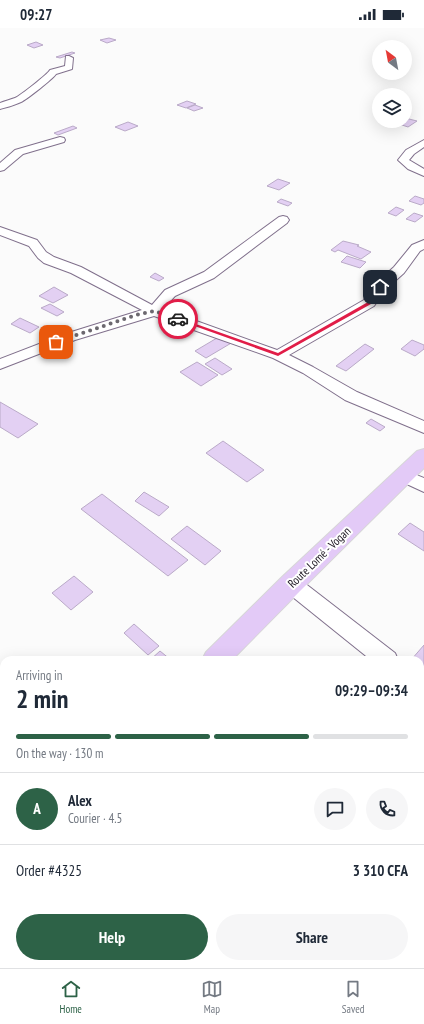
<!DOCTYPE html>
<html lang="en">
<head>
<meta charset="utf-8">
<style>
	body { margin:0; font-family:"PT Sans Narrow",sans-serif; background:#f6f6f7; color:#1f2937; height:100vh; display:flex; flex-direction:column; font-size:15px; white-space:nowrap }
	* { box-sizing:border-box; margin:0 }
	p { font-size:13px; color:#747a83 }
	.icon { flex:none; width:22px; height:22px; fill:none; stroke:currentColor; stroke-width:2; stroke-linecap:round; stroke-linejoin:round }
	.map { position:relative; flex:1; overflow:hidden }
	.panel { position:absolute; left:0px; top:628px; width:424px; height:312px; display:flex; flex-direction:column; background:#fff; border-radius:12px 12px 0 0; box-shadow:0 4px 16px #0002 }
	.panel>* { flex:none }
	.needle { width:26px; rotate:328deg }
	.buttons { position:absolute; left:372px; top:12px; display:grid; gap:8px }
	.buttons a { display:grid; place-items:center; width:40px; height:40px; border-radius:50%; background:#fff; box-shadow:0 4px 16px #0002; font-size:20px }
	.pin { position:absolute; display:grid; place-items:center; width:34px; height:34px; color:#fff; margin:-17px; border-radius:8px; box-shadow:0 2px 6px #0006 }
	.courier { position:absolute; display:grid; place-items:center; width:40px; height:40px; margin:-20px; border:3px solid #e11d48; border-radius:50%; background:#fff; color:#222; box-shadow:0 1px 5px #0007 }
	.overview em { font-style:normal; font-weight:600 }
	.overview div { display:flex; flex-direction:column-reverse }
	.overview { display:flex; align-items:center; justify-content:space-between; height:68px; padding:0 16px }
	h1 { font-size:26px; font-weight:600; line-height:30px }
	.bar { display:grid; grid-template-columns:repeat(4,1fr); gap:6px 4px; align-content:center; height:48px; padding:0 16px }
	.bar i { height:5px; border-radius:3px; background:#e0e1e3 }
	.bar .current { background:#2d6247 }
	.bar p { grid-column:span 4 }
	.line { display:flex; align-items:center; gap:10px; padding:0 16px; border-top:1px solid #e0e1e3 }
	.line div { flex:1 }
	.round { display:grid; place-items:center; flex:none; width:42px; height:42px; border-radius:21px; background:#f6f6f7 }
	.action { display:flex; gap:8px; margin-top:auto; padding:8px 16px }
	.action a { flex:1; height:46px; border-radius:24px; background:#2d6247; color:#fff; font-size:16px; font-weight:600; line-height:46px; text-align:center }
	.action a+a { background:#f6f6f7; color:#1f2937 }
	.status { display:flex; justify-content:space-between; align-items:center; height:28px; padding:0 20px; background:#fff; direction:ltr }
	.status svg { height:11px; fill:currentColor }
	.dock { display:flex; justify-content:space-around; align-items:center; height:56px; border-top:1px solid #e0e1e3; background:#fff; font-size:11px; color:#747a83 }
	.dock a { display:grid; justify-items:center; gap:2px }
	.dock .current { color:#2d6247 }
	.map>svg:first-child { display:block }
</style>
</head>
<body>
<div class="status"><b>09:27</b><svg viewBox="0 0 49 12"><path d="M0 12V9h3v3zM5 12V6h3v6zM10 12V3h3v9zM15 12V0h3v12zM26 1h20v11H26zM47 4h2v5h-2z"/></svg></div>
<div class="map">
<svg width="424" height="940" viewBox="0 0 424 940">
	<rect width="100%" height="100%" fill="#fbfbfb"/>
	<g fill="#e3d0f3" stroke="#baaac8">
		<polygon points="109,10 116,12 107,15 100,12"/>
		<polygon points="36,14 43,17 34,20 27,17"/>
		<polygon points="72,24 75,25 60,30 56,29"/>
		<polygon points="187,73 196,76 186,80 177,77"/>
		<polygon points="195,77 203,80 194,83 187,80"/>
		<polygon points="405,90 417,93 408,99 390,93 405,93"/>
		<polygon points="128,94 138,98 125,103 115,99"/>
		<polygon points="73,98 77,100 58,107 54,105"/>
		<polygon points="278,151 290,155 279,162 267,158"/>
		<polygon points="415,168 424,171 424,175 421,177 409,173"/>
		<polygon points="281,171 292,175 288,178 277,174"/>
		<polygon points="396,179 404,182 396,188 388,185"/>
		<polygon points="414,185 423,188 415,194 406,191"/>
		<polygon points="343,213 359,217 357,218 371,224 361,231 338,222 335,224 331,222"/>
		<polygon points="347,228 366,234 360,240 341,234"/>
		<polygon points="155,245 164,250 159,253 150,249"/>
		<polygon points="54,259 68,267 53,275 39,268"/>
		<polygon points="50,276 64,284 57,288 41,280"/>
		<polygon points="20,290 39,299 30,305 11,296"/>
		<polygon points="222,307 233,314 206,330 195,323"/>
		<polygon points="412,312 424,317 424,321 415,328 401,321"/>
		<polygon points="365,316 374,321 346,343 336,338"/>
		<polygon points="215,330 232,341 222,347 205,336"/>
		<polygon points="197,334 218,347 201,358 180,344"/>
		<polygon points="0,374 38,396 18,410 0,399"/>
		<polygon points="371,391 385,399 380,403 366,395"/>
		<polygon points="223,413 264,442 247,454 206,425"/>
		<polygon points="144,464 169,479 159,488 135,473"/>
		<polygon points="102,466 188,532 168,548 81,481"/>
		<polygon points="410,495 424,504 424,523 398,506"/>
		<polygon points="187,498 221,523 205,537 171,511"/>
		<polygon points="74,548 93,564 71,582 52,565"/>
		<polygon points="134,596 159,618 148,627 124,605"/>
		<polygon points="424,617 424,645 420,642 420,632 411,632"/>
		<polygon points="160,623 171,632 150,632"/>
		<polygon points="0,660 4,664 4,679 0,683"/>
	</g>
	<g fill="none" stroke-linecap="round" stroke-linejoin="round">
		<g stroke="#80708c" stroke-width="2">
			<g id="minor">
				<path d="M66,28H69L73,30L72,41L56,46C55,49 26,72 21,74C15,77 7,79 0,81V75C5,73 10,72 15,70C20,68 48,46 50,42L65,38Z"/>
				<polygon points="60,109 64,110 65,112 64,114 23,126 4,142 0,143 0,135 15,122"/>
				<polygon points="424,112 424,119 414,126 409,132 424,141 424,148 408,141 398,132 406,122"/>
				<polygon points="283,188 287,189 289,192 287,195 214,250 175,268 163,281 277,322 364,272 375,256 394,239 412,217 424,212 424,221 420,223 404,245 385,262 374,278 289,327 313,339 357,364 424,393 424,405 345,372 303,345 273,330 154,288 75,312 0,341 0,331 65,306 142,282 71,245 44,235 38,230 29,218 0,207 0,199 37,212 46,224 54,229 81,239 152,277 165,262 204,244 279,189"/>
				<polygon points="404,442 424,450 424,464 398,452 395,448 398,444"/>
				<polygon points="291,548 298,550 395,625 398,632 371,632 284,562 281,556 284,550"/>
				<polygon points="420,648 424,649 424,671 420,670"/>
				<polygon points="0,775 4,777 4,806 0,804"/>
			</g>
		</g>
		<g stroke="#d7d6d8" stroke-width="2">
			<g id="major">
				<polygon points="424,421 424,440 300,563 232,632 202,632 206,624 282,549 417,423"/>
				<polygon points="4,820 4,854 0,856 0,822"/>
			</g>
		</g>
		<polyline stroke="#827f85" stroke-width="3.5" stroke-dasharray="1.5 4" stroke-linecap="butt" points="239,936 241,940"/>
		<use href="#minor" fill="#fff" fill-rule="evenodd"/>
		<use href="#major" fill="#e3caf7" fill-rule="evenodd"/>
	</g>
	<polygon fill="#e11d48" points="378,258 382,259 371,276 278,328 175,291 179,290 278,325 368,274"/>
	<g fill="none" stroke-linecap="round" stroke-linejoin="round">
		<polyline stroke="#6c686f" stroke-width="4" stroke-dasharray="0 7.2" points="56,314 136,287 154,283 178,291"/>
	</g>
	<g text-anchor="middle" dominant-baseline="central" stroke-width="4" stroke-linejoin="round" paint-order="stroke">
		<g font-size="12" fill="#1f1924" stroke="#fff">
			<text transform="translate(319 529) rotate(-44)">Route Lomé - Vogan</text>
		</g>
	</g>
</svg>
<div class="buttons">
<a><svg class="needle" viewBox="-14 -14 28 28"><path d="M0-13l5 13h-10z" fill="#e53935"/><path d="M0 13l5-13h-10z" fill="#747a83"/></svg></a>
<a><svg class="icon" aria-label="layers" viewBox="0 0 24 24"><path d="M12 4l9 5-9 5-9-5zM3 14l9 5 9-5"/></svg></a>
</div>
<div class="pin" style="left:56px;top:314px;background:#ea580c"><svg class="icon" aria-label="bag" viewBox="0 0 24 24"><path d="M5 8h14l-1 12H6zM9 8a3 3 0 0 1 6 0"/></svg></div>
<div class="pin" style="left:380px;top:259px;background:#1f2937"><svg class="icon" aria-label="home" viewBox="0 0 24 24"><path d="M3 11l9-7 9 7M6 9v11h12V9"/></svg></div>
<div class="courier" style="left:178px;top:291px"><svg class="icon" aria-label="car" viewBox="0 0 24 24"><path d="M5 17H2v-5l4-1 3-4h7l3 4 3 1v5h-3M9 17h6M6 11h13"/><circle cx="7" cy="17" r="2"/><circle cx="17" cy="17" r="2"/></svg></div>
<section class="panel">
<div class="overview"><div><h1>2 min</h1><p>Arriving in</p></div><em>09:29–09:34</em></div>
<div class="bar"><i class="current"></i><i class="current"></i><i class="current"></i><i></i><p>On the way · 130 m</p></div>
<div class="line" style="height:72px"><b class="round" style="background:#2d6247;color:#fff">A</b><div><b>Alex</b><p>Courier · 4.5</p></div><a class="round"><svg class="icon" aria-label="chat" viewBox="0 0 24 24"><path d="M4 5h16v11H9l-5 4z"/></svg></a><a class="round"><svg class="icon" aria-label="phone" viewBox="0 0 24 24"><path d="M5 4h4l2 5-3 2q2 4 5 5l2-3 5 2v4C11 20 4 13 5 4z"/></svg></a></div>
<div class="line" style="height:52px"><div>Order #4325</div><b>3 310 CFA</b></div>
<div class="action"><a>Help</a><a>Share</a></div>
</section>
</div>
<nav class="dock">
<a class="current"><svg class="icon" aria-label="home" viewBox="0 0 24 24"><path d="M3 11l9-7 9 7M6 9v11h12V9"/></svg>Home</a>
<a><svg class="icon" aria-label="map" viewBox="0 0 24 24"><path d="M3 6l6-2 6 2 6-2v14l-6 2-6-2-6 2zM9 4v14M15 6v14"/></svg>Map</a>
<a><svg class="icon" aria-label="saved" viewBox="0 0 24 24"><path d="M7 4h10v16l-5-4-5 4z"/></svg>Saved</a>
</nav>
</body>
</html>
